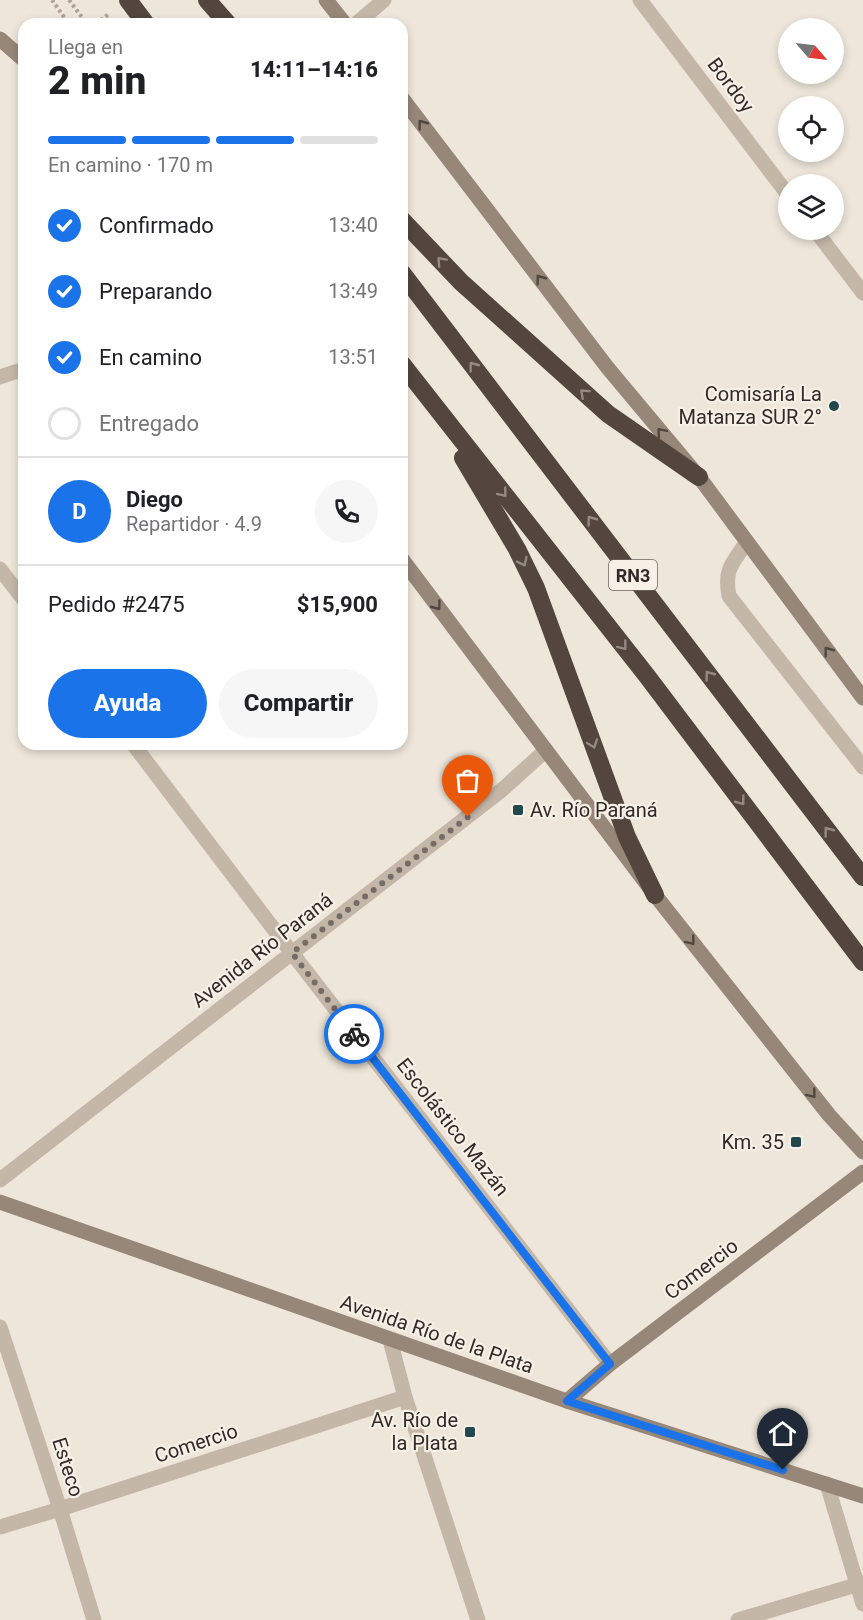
<!DOCTYPE html>
<html lang="es">
<head>
<meta charset="utf-8">
<style>
	body { margin:0; font-family:Roboto,sans-serif; background:#f6f6f6; color:#202124; height:100vh; display:flex; flex-direction:column; font-size:22px; white-space:nowrap }
	* { box-sizing:border-box; margin:0 }
	p { font-size:20px; color:#757577 }
	.icon { flex:none; width:33px; height:33px; fill:none; stroke:currentColor; stroke-width:2; stroke-linecap:round; stroke-linejoin:round }
	.map { position:relative; flex:1; overflow:hidden }
	.sheet { position:absolute; left:18px; top:18px; width:390px; height:732px; display:flex; flex-direction:column; background:#fff; border-radius:18px; box-shadow:0 3px 9px #0003 }
	.sheet>* { flex:none }
	.needle { width:39px; rotate:118deg }
	.buttons { position:absolute; left:778px; top:18px; display:grid; gap:12px }
	.buttons a { display:grid; place-items:center; width:66px; height:66px; border-radius:50%; background:#fff; box-shadow:0 3px 9px #0003; font-size:30px }
	.pin { position:absolute; display:grid; place-items:center; width:51px; height:51px; color:#fff; margin:-62px -26px; border-radius:50% 50% 50% 0; rotate:-45deg; box-shadow:0 0 6px #0007 }
	.pin .icon { rotate:45deg }
	.courier { position:absolute; display:grid; place-items:center; width:60px; height:60px; margin:-30px; border:4px solid #1a73e8; border-radius:50%; background:#fff; color:#222; box-shadow:0 2px 8px #0007 }
	.overview em { font-style:normal; font-weight:800 }
	.overview div { display:flex; flex-direction:column-reverse }
	.overview { display:flex; align-items:center; justify-content:space-between; height:102px; padding:0 30px }
	h1 { font-size:39px; font-weight:800; line-height:45px }
	.bar { display:grid; grid-template-columns:repeat(4,1fr); gap:9px 6px; align-content:center; height:72px; padding:0 30px }
	.bar i { height:8px; border-radius:4px; background:#e0e0e0 }
	.bar .active { background:#1a73e8 }
	.bar p { grid-column:span 4 }
	.line { display:flex; align-items:center; gap:15px; padding:0 30px; border-top:2px solid #e0e0e0 }
	.line div { flex:1 }
	.round { display:grid; place-items:center; flex:none; width:63px; height:63px; border-radius:32px; background:#f6f6f6 }
	ol { padding:0 30px; list-style:none }
	li { display:flex; align-items:center; gap:18px; height:66px }
	li p { margin-inline-start:auto }
	li .icon { padding:6px; border-radius:50%; background:#1a73e8; color:#fff; stroke-width:4 }
	li:last-child { color:#757577 }
	li i { width:33px; height:33px; border:3px solid #e0e0e0; border-radius:50% }
	.cta { display:flex; gap:12px; margin-top:auto; padding:12px 30px }
	.cta a { flex:1; height:69px; border-radius:36px; background:#1a73e8; color:#fff; font-size:24px; font-weight:800; line-height:69px; text-align:center }
	.cta a+a { background:#f6f6f6; color:#202124 }
	.map>svg:first-child { display:block }
</style>
</head>
<body>
<div class="map">
<svg width="863" height="1620" viewBox="0 0 863 1620">
	<rect width="100%" height="100%" fill="#eee6da"/>
	<g fill="none" stroke-linecap="round" stroke-linejoin="round">
		<g stroke="#b0a192" stroke-width="4" stroke-dasharray="3 3" stroke-linecap="butt">
			<polyline points="52,0 69,24"/>
			<polyline points="69,0 87,24"/>
			<polyline points="96,24 110,13"/>
		</g>
		<path stroke="#c4b7a8" stroke-width="15" d="M746,543C732,564 724,569 729,596L863,767"/>
		<g stroke="#c4b7a8" stroke-width="15">
			<polyline points="640,0 789,196"/>
			<polyline points="356,24 384,0"/>
			<polyline points="815,230 863,293"/>
			<polyline points="0,377 24,369"/>
			<polyline points="0,569 24,600"/>
			<polyline points="133,744 292,953 610,1364"/>
			<polyline points="0,1180 503,789 546,750"/>
			<polyline points="0,1327 60,1509 94,1620"/>
			<polyline points="390,1340 405,1397 478,1620"/>
			<polyline points="827,1484 863,1604"/>
			<polyline points="0,1527 60,1509 405,1397"/>
			<polyline points="738,1620 863,1583"/>
		</g>
		<g stroke="#978779" stroke-width="15">
			<polyline points="326,0 345,24"/>
			<polyline points="0,39 24,60"/>
			<polyline points="402,98 607,367 699,477 863,698"/>
			<polyline points="402,559 655,895 829,1115 863,1152"/>
			<polyline points="0,1202 567,1401 863,1496"/>
			<polyline points="567,1401 610,1364 863,1172"/>
		</g>
		<g stroke="#52463f" stroke-width="18">
			<polyline points="128,0 146,24"/>
			<polyline points="207,0 228,24"/>
			<polyline points="402,220 461,282 608,414 699,477"/>
			<polyline points="402,273 863,877"/>
			<polyline points="402,364 647,676 863,962"/>
			<polyline points="463,458 517,549 536,588 627,837 655,895"/>
		</g>
	</g>
	<defs><path id="oneway-chevron" d="M-2-3.5L2.5 0L-2 3.5" fill="none" stroke-width="1.6" stroke-linecap="round" stroke-linejoin="round" transform="scale(1.5)"/></defs>
	<g stroke="#504740">
		<use href="#oneway-chevron" transform="translate(422 124) rotate(-127)"/>
		<use href="#oneway-chevron" transform="translate(540 279) rotate(-127)"/>
		<use href="#oneway-chevron" transform="translate(661 432) rotate(-130)"/>
		<use href="#oneway-chevron" transform="translate(437 606) rotate(53)"/>
		<use href="#oneway-chevron" transform="translate(828 651) rotate(-127)"/>
		<use href="#oneway-chevron" transform="translate(691 941) rotate(52)"/>
		<use href="#oneway-chevron" transform="translate(812 1094) rotate(52)"/>
	</g>
	<g stroke="#948a82">
		<use href="#oneway-chevron" transform="translate(441 261) rotate(-133)"/>
		<use href="#oneway-chevron" transform="translate(473 366) rotate(-127)"/>
		<use href="#oneway-chevron" transform="translate(584 393) rotate(-138)"/>
		<use href="#oneway-chevron" transform="translate(503 493) rotate(52)"/>
		<use href="#oneway-chevron" transform="translate(591 520) rotate(-127)"/>
		<use href="#oneway-chevron" transform="translate(523 562) rotate(64)"/>
		<use href="#oneway-chevron" transform="translate(623 646) rotate(52)"/>
		<use href="#oneway-chevron" transform="translate(709 675) rotate(-127)"/>
		<use href="#oneway-chevron" transform="translate(593 744) rotate(70)"/>
		<use href="#oneway-chevron" transform="translate(741 801) rotate(53)"/>
		<use href="#oneway-chevron" transform="translate(828 831) rotate(-127)"/>
	</g>
	<g fill="none" stroke-linecap="round" stroke-linejoin="round">
		<polyline stroke="#746c66" stroke-width="6" stroke-dasharray="0 10.8" points="354,1034 292,953 468,817"/>
		<polyline stroke="#1a73e8" stroke-width="8" points="354,1034 610,1364 567,1401 783,1470"/>
	</g>
	<g fill="#22484e" stroke="#f6f0e6" stroke-width="2">
		<circle cx="834" cy="406" r="6"/>
		<rect x="512" y="804" width="12" height="12" rx="3"/>
		<rect x="790" y="1136" width="12" height="12" rx="3"/>
		<rect x="464" y="1426" width="12" height="12" rx="3"/>
	</g>
	<g text-anchor="middle" dominant-baseline="central" stroke-width="4.5" stroke-linejoin="round" paint-order="stroke">
		<rect fill="#f6f0e6" stroke="#6d6660" stroke-width="1.5" x="609" y="560" width="48" height="30" rx="4.5"/>
		<g font-size="18" font-weight="bold" fill="#322b27">
			<text x="633" y="575">RN3</text>
		</g>
		<g font-size="20" fill="#322b27" stroke="#f6f0e6">
			<text transform="translate(731 85) rotate(53)">Bordoy</text>
			<text transform="translate(262 950) rotate(-38)">Avenida Río Paraná</text>
			<text transform="translate(453 1127) rotate(52)">Escolástico Mazán</text>
			<text transform="translate(701 1269) rotate(-37)">Comercio</text>
			<text transform="translate(437 1334) rotate(19)">Avenida Río de la Plata</text>
			<text transform="translate(196 1443) rotate(-18)">Comercio</text>
			<text transform="translate(68 1467) rotate(72)">Esteco</text>
		</g>
		<g font-size="20" fill="#322b27" stroke="#f6f0e6" text-anchor="end">
			<text x="822" y="394">Comisaría La<tspan x="822" dy="23">Matanza SUR 2°</tspan></text>
			<text x="530" y="810" text-anchor="start">Av. Río Paraná</text>
			<text x="784" y="1142">Km. 35</text>
			<text x="458" y="1420">Av. Río de<tspan x="458" dy="23">la Plata</tspan></text>
		</g>
	</g>
</svg>
<div class="buttons">
<a><svg class="needle" viewBox="-14 -14 28 28"><path d="M0-13l5 13h-10z" fill="#e53935"/><path d="M0 13l5-13h-10z" fill="#757577"/></svg></a>
<a><svg class="icon" aria-label="locate" viewBox="0 0 24 24"><circle cx="12" cy="12" r="6"/><path d="M12 2v4M12 18v4M2 12h4M18 12h4"/></svg></a>
<a><svg class="icon" aria-label="layers" viewBox="0 0 24 24"><path d="M12 4l9 5-9 5-9-5zM3 14l9 5 9-5"/></svg></a>
</div>
<div class="pin" style="left:468px;top:817px;background:#ea580c"><svg class="icon" aria-label="bag" viewBox="0 0 24 24"><path d="M5 8h14l-1 12H6zM9 8a3 3 0 0 1 6 0"/></svg></div>
<div class="pin" style="left:783px;top:1470px;background:#1f2937"><svg class="icon" aria-label="home" viewBox="0 0 24 24"><path d="M3 11l9-7 9 7M6 9v11h12V9"/></svg></div>
<div class="courier" style="left:354px;top:1034px"><svg class="icon" aria-label="bike" viewBox="0 0 24 24"><circle cx="6" cy="16" r="4"/><circle cx="18" cy="16" r="4"/><path d="M6 16l4-8h5l3 8M10 8l3 8H6M13 5h3"/></svg></div>
<section class="sheet">
<div class="overview"><div><h1>2 min</h1><p>Llega en</p></div><em>14:11–14:16</em></div>
<div class="bar"><i class="active"></i><i class="active"></i><i class="active"></i><i></i><p>En camino · 170 m</p></div>
<ol>
<li><svg class="icon" aria-label="check" viewBox="0 0 24 24"><path d="M5 12l5 5 9-10"/></svg>Confirmado<p>13:40</p></li>
<li><svg class="icon" aria-label="check" viewBox="0 0 24 24"><path d="M5 12l5 5 9-10"/></svg>Preparando<p>13:49</p></li>
<li><svg class="icon" aria-label="check" viewBox="0 0 24 24"><path d="M5 12l5 5 9-10"/></svg>En camino<p>13:51</p></li>
<li><i></i>Entregado</li>
</ol>
<div class="line" style="height:108px"><b class="round" style="background:#1a73e8;color:#fff">D</b><div><b>Diego</b><p>Repartidor · 4.9</p></div><a class="round"><svg class="icon" aria-label="phone" viewBox="0 0 24 24"><path d="M5 4h4l2 5-3 2q2 4 5 5l2-3 5 2v4C11 20 4 13 5 4z"/></svg></a></div>
<div class="line" style="height:78px"><div>Pedido #2475</div><b>$15,900</b></div>
<div class="cta"><a>Ayuda</a><a>Compartir</a></div>
</section>
</div>
</body>
</html>
